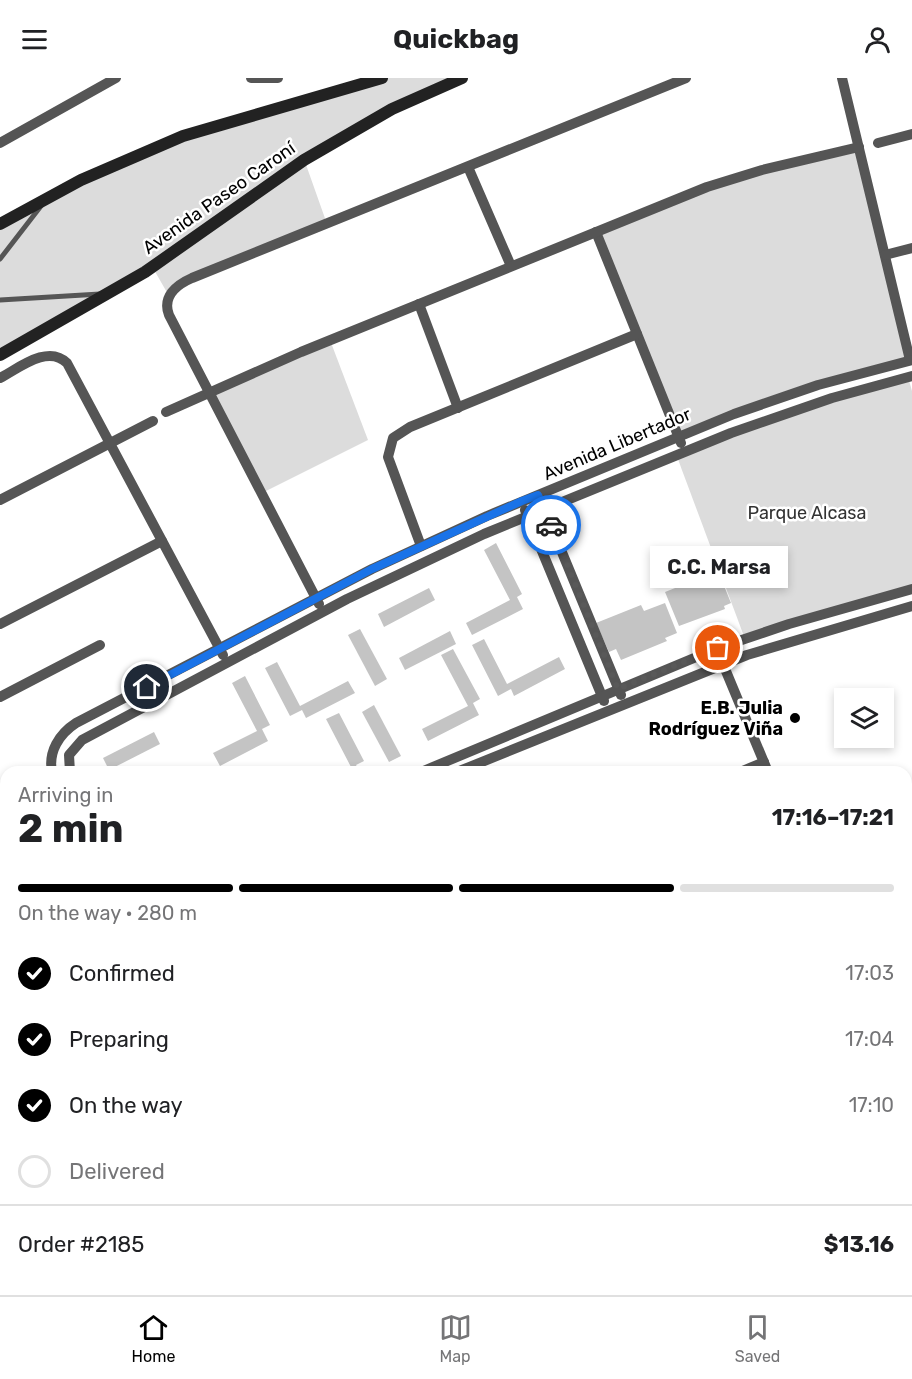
<!DOCTYPE html>
<html lang="en">
<head>
<meta charset="utf-8">
<style>
	body { margin:0; font-family:Rubik,sans-serif; background:#f2f2f2; color:#202124; height:100vh; display:flex; flex-direction:column; font-size:22px; white-space:nowrap }
	* { box-sizing:border-box; margin:0 }
	p { font-size:20px; color:#757577 }
	.icon { flex:none; width:33px; height:33px; fill:none; stroke:currentColor; stroke-width:2; stroke-linecap:round; stroke-linejoin:round }
	.map { position:relative; flex:1; overflow:hidden }
	.drawer { position:absolute; left:0px; top:688px; width:912px; height:530px; display:flex; flex-direction:column; background:#fff; border-radius:18px 18px 0 0; box-shadow:0 3px 9px #0003 }
	.drawer>* { flex:none }
	.fabs { position:absolute; left:834px; top:610px; display:grid; gap:12px }
	.fabs a { display:grid; place-items:center; width:60px; height:60px; border-radius:0px; background:#fff; box-shadow:0 3px 9px #0003; font-size:30px }
	.pin { position:absolute; display:grid; place-items:center; width:51px; height:51px; color:#fff; margin:-26px; border:3px solid #fff; border-radius:50%; box-shadow:0 2px 6px #0007 }
	.courier { position:absolute; display:grid; place-items:center; width:60px; height:60px; margin:-30px; border:4px solid #1a73e8; border-radius:50%; background:#fff; color:#222; box-shadow:0 2px 8px #0007 }
	.bubble { position:absolute; height:42px; border-radius:0px; background:#fff; box-shadow:0 3px 9px #0003; font-size:20px; font-weight:700; line-height:42px; text-align:center }
	.overview em { font-style:normal; font-weight:700 }
	.overview div { display:flex; flex-direction:column-reverse }
	.overview { display:flex; align-items:center; justify-content:space-between; height:102px; padding:0 18px }
	h1 { font-size:39px; font-weight:700; line-height:45px }
	.bar { display:grid; grid-template-columns:repeat(4,1fr); gap:9px 6px; align-content:center; height:72px; padding:0 18px }
	.bar i { height:8px; border-radius:4px; background:#e0e0e0 }
	.bar .active { background:#000 }
	.bar p { grid-column:span 4 }
	.line { display:flex; align-items:center; gap:15px; padding:0 18px; border-top:2px solid #e0e0e0 }
	.line div { flex:1 }
	ol { padding:0 18px; list-style:none }
	li { display:flex; align-items:center; gap:18px; height:66px }
	li p { margin-inline-start:auto }
	li .icon { padding:6px; border-radius:50%; background:#000; color:#fff; stroke-width:4 }
	li:last-child { color:#757577 }
	li i { width:33px; height:33px; border:3px solid #e0e0e0; border-radius:50% }
	header { display:flex; justify-content:space-between; align-items:center; height:78px; padding:0 18px; background:#fff; font-size:27px; font-weight:700 }
	.tab-bar { display:flex; justify-content:space-around; align-items:center; height:84px; border-top:2px solid #e0e0e0; background:#fff; font-size:16px; color:#757577 }
	.tab-bar a { display:grid; justify-items:center; gap:3px }
	.tab-bar .active { color:#000 }
	.map>svg:first-child { display:block }
</style>
</head>
<body>
<header><svg class="icon" aria-label="menu" viewBox="0 0 24 24"><path d="M4 6h16M4 12h16M4 18h16"/></svg>Quickbag<svg class="icon" aria-label="person" viewBox="0 0 24 24"><circle cx="12" cy="8" r="4"/><path d="M4 21q1-7 8-7t8 7"/></svg></header>
<div class="map">
<svg width="912" height="1217" viewBox="0 0 912 1217">
	<rect width="100%" height="100%" fill="#fff"/>
	<g fill="#dcdcdc">
		<polygon points="382,0 462,0 304,81 327,146 192,200 169,218 153,190 0,277 0,146 138,76"/>
		<polygon points="859,69 910,282 818,307 678,358 596,154 707,109"/>
		<polygon points="330,262 368,362 262,415 209,314"/>
		<polygon points="908,299 912,313 912,511 745,561 676,376"/>
	</g>
	<g fill="none" stroke-linecap="round" stroke-linejoin="round">
		<polyline stroke="#a3a3a3" stroke-width="3" points="906,947 912,950"/>
	</g>
	<g fill="#c4c4c4">
		<polygon points="496,465 522,516 517,519 523,531 472,557 466,545 510,522 484,472"/>
		<polygon points="718,493 731,525 724,528 725,531 679,548 665,514"/>
		<polygon points="429,510 435,522 384,549 378,536"/>
		<polygon points="665,525 677,555 665,560 667,563 621,582 616,571 609,574 596,545 641,527 644,533"/>
		<polygon points="360,551 387,601 375,608 348,557"/>
		<polygon points="450,553 456,566 405,592 399,580"/>
		<polygon points="484,561 507,606 559,579 565,591 514,618 511,611 498,618 472,567"/>
		<polygon points="453,571 480,621 473,625 479,637 428,663 422,651 468,628 441,577"/>
		<polygon points="277,584 300,628 348,603 355,615 306,640 302,632 290,638 265,590"/>
		<polygon points="245,598 270,647 262,651 268,663 220,688 213,675 257,653 232,605"/>
		<polygon points="374,627 401,678 389,684 362,634"/>
		<polygon points="339,635 364,683 356,687 360,694 341,694 351,689 326,641"/>
		<polygon points="154,654 160,666 109,692 103,680"/>
		<polygon points="6,1148 6,1171 1,1174 4,1182 0,1184 0,1162 4,1160 0,1151"/>
	</g>
	<g fill="none" stroke-linecap="round" stroke-linejoin="round">
		<g stroke="#555" stroke-width="5">
			<polyline points="0,181 41,128"/>
			<polyline points="0,222 100,216"/>
		</g>
		<g stroke="#555" stroke-width="10">
			<polyline points="251,0 278,0"/>
			<polyline points="842,0 910,282"/>
			<polyline points="0,65 116,0"/>
			<polyline points="878,65 912,56"/>
			<polyline points="468,89 511,188"/>
			<polyline points="596,154 681,365"/>
			<polyline points="885,177 912,170"/>
			<polyline points="419,226 458,330"/>
			<path d="M0,300C19,290 48,266 67,285L223,577"/>
			<polyline points="166,334 301,274 707,109 762,92 859,69"/>
			<polyline points="0,422 153,343"/>
			<polyline points="542,426 621,617"/>
			<polyline points="525,432 604,623"/>
			<polyline points="421,468 388,379 393,360 410,349 637,256"/>
			<path d="M319,526L169,237C162,219 176,207 192,200L686,0"/>
			<polyline points="0,546 162,463"/>
			<polyline points="723,586 768,694"/>
			<polyline points="0,619 100,567"/>
			<path d="M52,694C48,674 59,656 76,645L372,491L487,438L734,336L818,307L912,282"/>
			<polyline points="70,694 69,677 82,662 347,521 484,456 731,355 832,320 912,298"/>
			<polyline points="421,694 718,570 789,546 912,511"/>
			<polyline points="457,694 747,577 912,528"/>
			<polyline points="740,694 764,684"/>
			<polyline points="0,731 6,742"/>
			<polyline points="0,882 6,879"/>
			<polyline points="0,908 6,905"/>
			<polyline points="0,922 6,920"/>
		</g>
		<g stroke="#222" stroke-width="12">
			<polyline points="0,146 81,102 183,58 382,0"/>
			<polyline points="0,277 145,194 304,82 392,31 462,0"/>
		</g>
	</g>
	<g fill="none" stroke-linecap="round" stroke-linejoin="round">
		<polyline stroke="#595959" stroke-width="6" stroke-dasharray="0 10.8" points="551,447 618,611 718,570"/>
		<polyline stroke="#1a73e8" stroke-width="8" points="147,609 372,491 522,423 538,417 551,447"/>
	</g>
	<circle fill="#000" stroke="#fff" stroke-width="2" cx="795" cy="640" r="6"/>
	<g text-anchor="middle" dominant-baseline="central" stroke-width="5" stroke-linejoin="round" paint-order="stroke">
		<g font-size="18" fill="#000" stroke="#fff">
			<text transform="translate(219 120) rotate(-35)">Avenida Paseo Caroní</text>
			<text transform="translate(617 366) rotate(-23)">Avenida Libertador</text>
		</g>
		<g font-size="18" fill="#333" stroke="#fff">
			<text x="807" y="435">Parque Alcasa</text>
		</g>
		<g font-size="18" font-weight="bold" fill="#000" stroke="#fff" text-anchor="end">
			<text x="783" y="630">E.B. Julia<tspan x="783" dy="21">Rodríguez Viña</tspan></text>
		</g>
	</g>
</svg>
<div class="fabs">
<a><svg class="icon" aria-label="layers" viewBox="0 0 24 24"><path d="M12 4l9 5-9 5-9-5zM3 14l9 5 9-5"/></svg></a>
</div>
<div class="pin" style="left:718px;top:570px;background:#ea580c"><svg class="icon" aria-label="bag" viewBox="0 0 24 24"><path d="M5 8h14l-1 12H6zM9 8a3 3 0 0 1 6 0"/></svg></div>
<div class="pin" style="left:147px;top:609px;background:#1f2937"><svg class="icon" aria-label="home" viewBox="0 0 24 24"><path d="M3 11l9-7 9 7M6 9v11h12V9"/></svg></div>
<div class="courier" style="left:551px;top:447px"><svg class="icon" aria-label="car" viewBox="0 0 24 24"><path d="M5 17H2v-5l4-1 3-4h7l3 4 3 1v5h-3M9 17h6M6 11h13"/><circle cx="7" cy="17" r="2"/><circle cx="17" cy="17" r="2"/></svg></div>
<div class="bubble" style="left:650px;top:468px;width:138px">C.C. Marsa</div>
<section class="drawer">
<div class="overview"><div><h1>2 min</h1><p>Arriving in</p></div><em>17:16–17:21</em></div>
<div class="bar"><i class="active"></i><i class="active"></i><i class="active"></i><i></i><p>On the way · 280 m</p></div>
<ol>
<li><svg class="icon" aria-label="check" viewBox="0 0 24 24"><path d="M5 12l5 5 9-10"/></svg>Confirmed<p>17:03</p></li>
<li><svg class="icon" aria-label="check" viewBox="0 0 24 24"><path d="M5 12l5 5 9-10"/></svg>Preparing<p>17:04</p></li>
<li><svg class="icon" aria-label="check" viewBox="0 0 24 24"><path d="M5 12l5 5 9-10"/></svg>On the way<p>17:10</p></li>
<li><i></i>Delivered</li>
</ol>
<div class="line" style="height:78px"><div>Order #2185</div><b>$13.16</b></div>
</section>
</div>
<nav class="tab-bar">
<a class="active"><svg class="icon" aria-label="home" viewBox="0 0 24 24"><path d="M3 11l9-7 9 7M6 9v11h12V9"/></svg>Home</a>
<a><svg class="icon" aria-label="map" viewBox="0 0 24 24"><path d="M3 6l6-2 6 2 6-2v14l-6 2-6-2-6 2zM9 4v14M15 6v14"/></svg>Map</a>
<a><svg class="icon" aria-label="saved" viewBox="0 0 24 24"><path d="M7 4h10v16l-5-4-5 4z"/></svg>Saved</a>
</nav>
</body>
</html>
